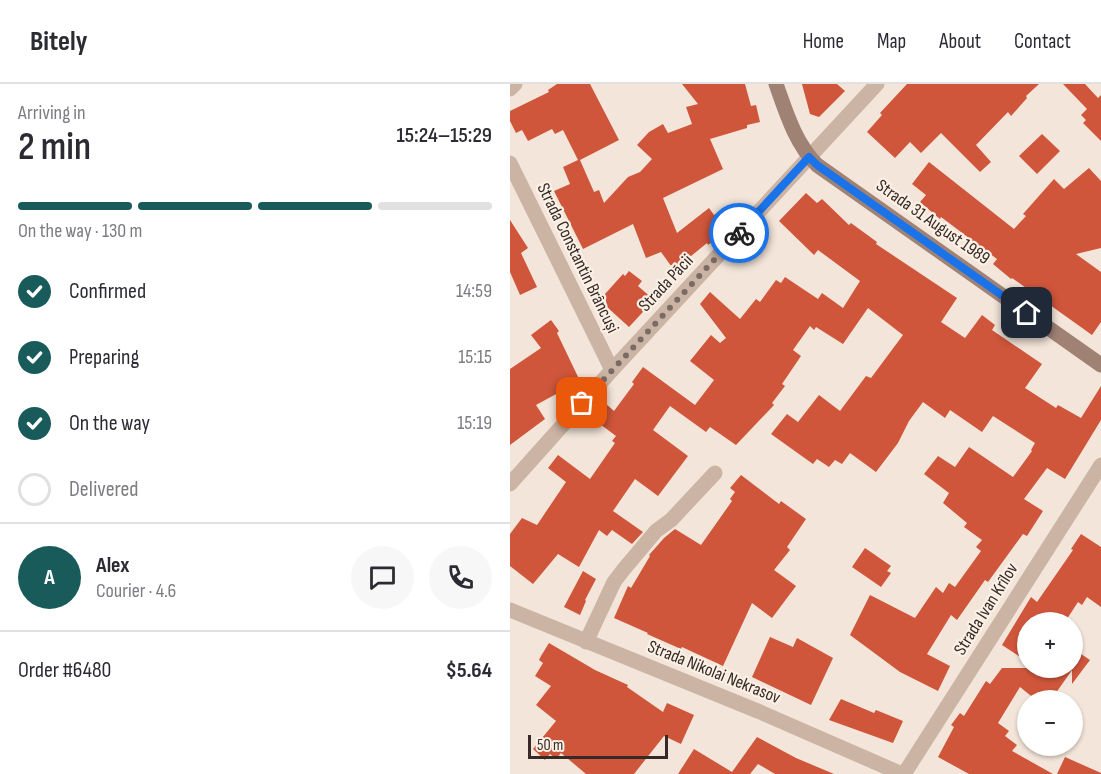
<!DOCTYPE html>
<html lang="en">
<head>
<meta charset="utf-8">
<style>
	body { margin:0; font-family:"Sofia Sans Condensed",sans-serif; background:#f7f7f7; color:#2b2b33; height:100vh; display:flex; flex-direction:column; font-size:22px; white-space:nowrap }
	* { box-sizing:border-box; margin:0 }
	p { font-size:20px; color:#7c7c81 }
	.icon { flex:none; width:33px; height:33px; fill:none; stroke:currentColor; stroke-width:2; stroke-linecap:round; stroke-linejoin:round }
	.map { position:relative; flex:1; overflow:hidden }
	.details { display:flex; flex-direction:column; background:#fff; width:510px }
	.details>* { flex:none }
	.buttons { position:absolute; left:507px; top:528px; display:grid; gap:12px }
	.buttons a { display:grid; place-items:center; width:66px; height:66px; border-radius:50%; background:#fff; box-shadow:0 2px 4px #0004; font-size:30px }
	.scale { position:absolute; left:18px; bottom:15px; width:140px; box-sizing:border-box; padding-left:6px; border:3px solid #372a26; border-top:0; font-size:16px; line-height:21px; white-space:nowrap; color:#372a26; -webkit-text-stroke:4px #fbf0e5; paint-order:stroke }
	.pin { position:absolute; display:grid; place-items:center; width:51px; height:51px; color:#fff; margin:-26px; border-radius:12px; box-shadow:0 3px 9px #0006 }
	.courier { position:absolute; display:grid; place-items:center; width:60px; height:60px; margin:-30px; border:4px solid #1a73e8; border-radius:50%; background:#fff; color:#222; box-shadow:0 2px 8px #0007 }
	.headline em { font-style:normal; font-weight:600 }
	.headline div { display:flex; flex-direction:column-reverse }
	.headline { display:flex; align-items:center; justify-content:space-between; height:102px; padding:0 18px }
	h1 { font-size:39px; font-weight:600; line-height:45px }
	.bar { display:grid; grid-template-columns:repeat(4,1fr); gap:9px 6px; align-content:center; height:72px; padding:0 18px }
	.bar i { height:8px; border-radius:4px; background:#e1e1e2 }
	.bar .on { background:#195b5b }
	.bar p { grid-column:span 4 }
	.line { display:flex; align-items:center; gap:15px; padding:0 18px; border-top:2px solid #e1e1e2 }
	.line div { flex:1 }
	.round { display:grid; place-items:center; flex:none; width:63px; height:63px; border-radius:32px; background:#f7f7f7 }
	ol { padding:0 18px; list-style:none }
	li { display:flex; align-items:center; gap:18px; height:66px }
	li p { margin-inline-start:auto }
	li .icon { padding:6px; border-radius:50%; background:#195b5b; color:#fff; stroke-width:4 }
	li:last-child { color:#7c7c81 }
	li i { width:33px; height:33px; border:3px solid #e1e1e2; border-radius:50% }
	header { display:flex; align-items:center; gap:36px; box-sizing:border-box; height:84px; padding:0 30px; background:#fff; border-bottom:2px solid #e1e1e2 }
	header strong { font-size:28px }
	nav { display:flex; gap:33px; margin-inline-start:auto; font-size:21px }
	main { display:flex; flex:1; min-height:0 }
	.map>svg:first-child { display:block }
</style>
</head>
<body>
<header>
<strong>Bitely</strong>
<nav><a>Home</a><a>Map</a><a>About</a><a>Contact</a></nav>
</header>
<main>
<section class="details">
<div class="headline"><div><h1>2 min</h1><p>Arriving in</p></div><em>15:24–15:29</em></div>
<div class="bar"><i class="on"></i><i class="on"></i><i class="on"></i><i></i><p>On the way · 130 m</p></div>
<ol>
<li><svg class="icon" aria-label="check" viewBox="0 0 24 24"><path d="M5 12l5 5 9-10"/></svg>Confirmed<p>14:59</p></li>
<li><svg class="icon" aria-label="check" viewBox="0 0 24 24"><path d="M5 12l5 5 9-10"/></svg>Preparing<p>15:15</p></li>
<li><svg class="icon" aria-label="check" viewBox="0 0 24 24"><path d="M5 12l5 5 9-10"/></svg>On the way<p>15:19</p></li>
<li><i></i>Delivered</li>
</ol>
<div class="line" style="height:108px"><b class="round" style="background:#195b5b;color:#fff">A</b><div><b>Alex</b><p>Courier · 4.6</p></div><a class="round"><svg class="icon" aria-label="chat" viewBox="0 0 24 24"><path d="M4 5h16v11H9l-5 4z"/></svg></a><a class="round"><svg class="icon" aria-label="phone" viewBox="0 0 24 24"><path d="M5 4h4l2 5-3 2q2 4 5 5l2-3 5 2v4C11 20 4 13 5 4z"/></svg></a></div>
<div class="line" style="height:78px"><div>Order #6480</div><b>$5.64</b></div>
</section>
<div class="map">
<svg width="591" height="690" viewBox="0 0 591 690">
	<rect width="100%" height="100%" fill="#f3e5d9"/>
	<g fill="#cf563b">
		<polygon points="47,0 80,0 109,56 70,76 84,108 89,106 94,119 118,93 130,88 142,75 127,61 139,48 153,40 158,49 182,40 176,23 188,20 172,0 235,0 241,22 246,21 250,38 237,41 237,44 200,55 213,85 153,114 167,149 199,124 204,131 207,129 218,142 205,156 198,161 197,159 164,186 151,168 136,174 123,140 73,165 44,107 60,100 53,83 68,76 53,46 45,50 42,45 18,57 12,46 6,49 0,37 0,27 39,8 38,6"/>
		<polygon points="292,0 327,0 335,7 309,33 300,30"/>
		<polygon points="397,0 529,0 516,12 517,14 501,32 498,28 466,61 481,78 470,88 431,49 411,69 400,58 385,74 357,48 372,31 370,29"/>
		<polygon points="553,0 575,0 588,14 591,11 591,57 573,39 576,36 571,31 577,25"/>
		<polygon points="532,50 550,67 527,90 509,72"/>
		<polygon points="419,78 504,145 516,132 513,130 544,95 554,105 579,84 591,97 591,164 566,170 591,188 591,238 582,251 502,194 501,195 483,180 487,175 431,133 430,135 410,118 416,111 402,100"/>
		<polygon points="296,109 307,119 312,115 339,141 341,139 367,158 366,160 447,214 431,238 455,254 472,231 485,241 482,246 532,280 515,304 546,324 548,321 571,334 591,302 591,336 555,395 537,384 514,415 533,427 517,452 513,450 478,498 475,496 447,536 441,531 417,570 440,582 428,607 390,588 340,551 360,511 405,534 426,503 433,509 439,499 445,503 471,467 466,463 472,456 454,443 457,439 433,419 439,409 414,390 428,372 445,383 459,363 503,393 522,367 521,366 525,359 483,332 472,348 440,326 435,334 413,318 399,337 388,359 366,388 340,369 332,380 325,376 319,383 307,375 303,380 261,350 277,330 288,338 309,311 330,327 356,292 361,294 393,251 358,224 333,260 306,243 304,246 300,242 283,266 291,272 272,300 275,302 262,319 264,321 226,361 200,343 196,348 160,322 143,346 178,372 148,412 125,395 103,427 133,448 122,460 102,446 97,452 89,446 69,483 48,470 23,500 0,482 0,450 12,434 27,441 56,398 38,384 48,371 80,395 105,359 102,357 106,352 82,334 95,319 104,327 124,300 122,298 133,283 185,321 204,296 180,277 201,251 210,259 216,254 190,220 200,208 230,235 246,215 250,218 266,196 271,199 275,193 308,215 312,209 333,224 350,197 308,166 304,171 269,137"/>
		<polygon points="0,136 18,164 11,169 27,203 10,211 0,188"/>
		<polygon points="119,187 132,197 128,202 144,216 119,243 97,223 95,210 113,190 115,192"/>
		<polygon points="41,236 49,247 47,249 70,297 26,321 35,335 0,361 0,285 31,264 21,251"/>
		<polygon points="231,391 269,420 271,417 296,435 277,463 280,466 264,486 286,502 262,534 242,519 213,582 172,563 171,565 137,550 138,549 104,534 118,502 121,504 140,472 139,471 154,454 165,445 191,461 222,417 220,415 225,408 220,404"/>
		<polygon points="571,450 591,463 591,523 577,513 572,521 568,518 555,538 518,538 518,578 492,561 521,513 527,518 563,466 561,465"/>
		<polygon points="355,464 381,482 377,487 381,489 371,503 342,483"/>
		<polygon points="73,487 86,495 75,516 76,517 70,531 54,523"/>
		<polygon points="260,553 283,563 287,554 323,574 301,621 242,593"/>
		<polygon points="39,559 85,586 118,601 117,603 153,628 157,619 184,631 171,660 154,652 124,690 76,690 51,669 46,675 40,670 35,676 23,665 46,637 26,621 41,602 25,592 33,579 29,576 31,572"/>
		<polygon points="562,564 580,576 562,600 562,586 541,616 526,616 510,603 488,639 499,647 495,652 507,661 502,667 543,690 459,690 428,673 444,643 441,641 450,629 454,632 476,597 480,600 492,584 562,584"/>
		<polygon points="331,615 364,629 366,626 393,637 383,659 319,636"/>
		<polygon points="247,653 286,674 324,690 265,690 248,680 240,690 168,690 184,665 222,688"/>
		<polygon points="555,673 591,689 591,690 547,690"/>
	</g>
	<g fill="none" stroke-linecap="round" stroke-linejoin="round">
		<g stroke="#ccb4a4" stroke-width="15">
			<polyline points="0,5 5,0"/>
			<polyline points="0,79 102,286"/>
			<polyline points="0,400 102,286 367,0"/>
			<polyline points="0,526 250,628 392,690"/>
			<polyline points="76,558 104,498 114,485 146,447 161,436 205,389"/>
			<polyline points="394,690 591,381"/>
		</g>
		<path stroke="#a08275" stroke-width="15" d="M266,0C276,28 285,59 307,81L591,281"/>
	</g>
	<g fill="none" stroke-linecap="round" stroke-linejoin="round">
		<polyline stroke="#796b65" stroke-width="6" stroke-dasharray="0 10.8" points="72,319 229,149"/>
		<polyline stroke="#1a73e8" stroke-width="8" points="229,149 299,73 307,81 517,229"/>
	</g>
	<g text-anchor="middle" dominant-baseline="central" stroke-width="4.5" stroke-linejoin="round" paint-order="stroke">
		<g font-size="18" fill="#372a26" stroke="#fbf0e5">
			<text transform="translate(423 138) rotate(35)">Strada 31 August 1989</text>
			<text transform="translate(68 174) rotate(64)">Strada Constantin Brâncuși</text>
			<text transform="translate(156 199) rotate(-47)">Strada Păcii</text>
			<text transform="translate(476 525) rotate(-58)">Strada Ivan Krîlov</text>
			<text transform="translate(204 588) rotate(22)">Strada Nikolai Nekrasov</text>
		</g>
	</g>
</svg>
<div class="buttons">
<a>+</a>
<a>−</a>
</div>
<div class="scale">50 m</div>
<div class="pin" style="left:72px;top:319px;background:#ea580c"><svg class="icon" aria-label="bag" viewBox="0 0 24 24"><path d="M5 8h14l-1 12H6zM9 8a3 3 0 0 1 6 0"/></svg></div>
<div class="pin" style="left:517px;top:229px;background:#1f2937"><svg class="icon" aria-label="home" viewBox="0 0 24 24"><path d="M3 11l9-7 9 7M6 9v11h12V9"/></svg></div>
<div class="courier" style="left:229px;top:149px"><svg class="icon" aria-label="bike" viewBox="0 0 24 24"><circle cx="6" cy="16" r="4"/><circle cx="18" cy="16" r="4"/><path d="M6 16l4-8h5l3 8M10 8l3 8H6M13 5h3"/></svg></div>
</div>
</main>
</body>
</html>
